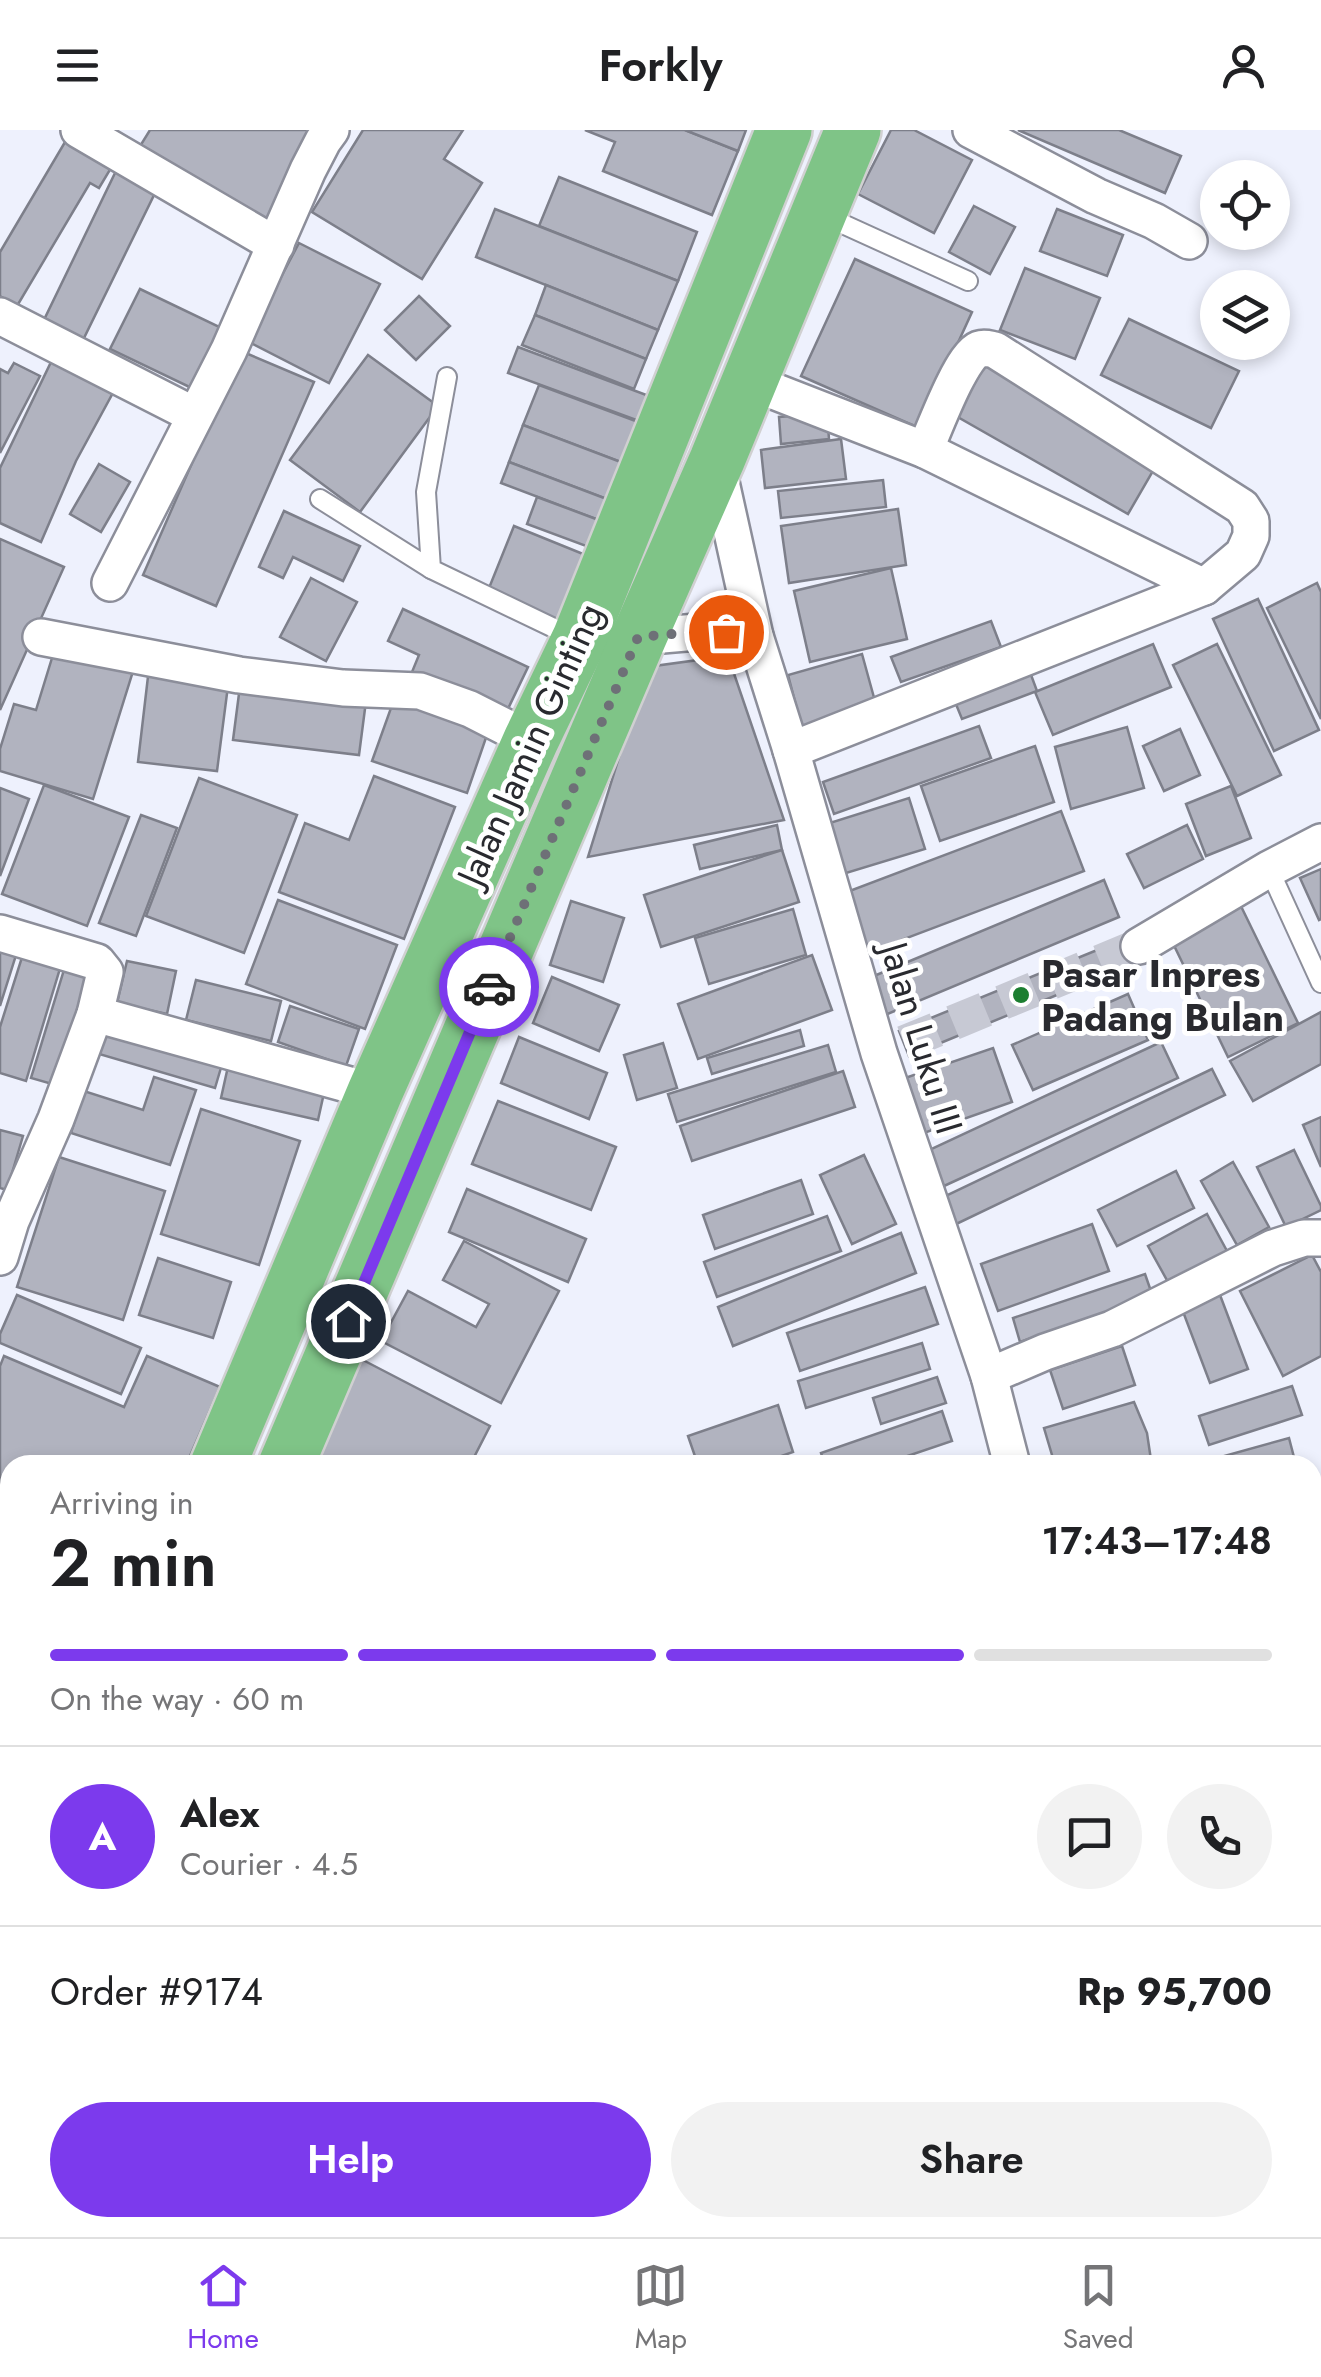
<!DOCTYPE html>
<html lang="en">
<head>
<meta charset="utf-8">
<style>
	body { margin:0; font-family:Jost,sans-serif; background:#f2f2f2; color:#202124; height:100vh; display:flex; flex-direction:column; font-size:38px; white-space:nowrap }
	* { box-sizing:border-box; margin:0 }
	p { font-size:32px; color:#757577 }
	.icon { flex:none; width:55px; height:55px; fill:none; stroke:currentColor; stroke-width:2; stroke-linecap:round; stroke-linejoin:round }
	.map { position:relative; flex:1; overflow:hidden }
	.side { position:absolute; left:0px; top:1325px; width:1322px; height:782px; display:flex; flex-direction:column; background:#fff; border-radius:30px 30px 0 0; box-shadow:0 5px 15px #0003 }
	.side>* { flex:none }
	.fabs { position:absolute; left:1200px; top:30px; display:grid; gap:20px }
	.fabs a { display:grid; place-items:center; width:90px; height:90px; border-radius:50%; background:#fff; box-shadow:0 5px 15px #0003; font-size:50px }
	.pin { position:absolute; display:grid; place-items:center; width:85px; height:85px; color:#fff; margin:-42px; border:5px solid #fff; border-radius:50%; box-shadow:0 2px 10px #0007 }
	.courier { position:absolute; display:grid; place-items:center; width:100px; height:100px; margin:-50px; border:8px solid #7c3aed; border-radius:50%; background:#fff; color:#222; box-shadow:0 2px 12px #0007 }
	.overview em { font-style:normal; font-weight:600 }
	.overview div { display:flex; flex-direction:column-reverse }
	.overview { display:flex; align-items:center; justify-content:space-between; height:170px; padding:0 50px }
	h1 { font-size:65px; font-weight:600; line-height:75px }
	.bar { display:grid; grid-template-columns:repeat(4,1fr); gap:15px 10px; align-content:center; height:120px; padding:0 50px }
	.bar i { height:12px; border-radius:8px; background:#e0e0e0 }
	.bar .current { background:#7c3aed }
	.bar p { grid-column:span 4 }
	.line { display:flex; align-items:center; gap:25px; padding:0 50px; border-top:2px solid #e0e0e0 }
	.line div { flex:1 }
	.round { display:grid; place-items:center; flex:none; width:105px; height:105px; border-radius:52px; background:#f2f2f2 }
	.primary-button { display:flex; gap:20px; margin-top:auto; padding:20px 50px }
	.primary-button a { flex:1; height:115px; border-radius:60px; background:#7c3aed; color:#fff; font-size:40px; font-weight:600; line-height:115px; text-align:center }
	.primary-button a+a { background:#f2f2f2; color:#202124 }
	header { display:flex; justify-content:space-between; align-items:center; height:130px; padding:0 50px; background:#fff; font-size:45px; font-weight:600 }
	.dock { display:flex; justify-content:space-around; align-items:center; height:140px; border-top:2px solid #e0e0e0; background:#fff; font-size:28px; color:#757577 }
	.dock a { display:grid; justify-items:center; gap:5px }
	.dock .current { color:#7c3aed }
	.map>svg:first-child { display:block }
</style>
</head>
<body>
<header><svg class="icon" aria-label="menu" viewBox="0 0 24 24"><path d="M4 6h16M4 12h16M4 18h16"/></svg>Forkly<svg class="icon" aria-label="person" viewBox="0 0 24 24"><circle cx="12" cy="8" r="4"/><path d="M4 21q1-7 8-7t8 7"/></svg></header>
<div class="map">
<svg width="1321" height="2107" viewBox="0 0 1321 2107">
	<rect width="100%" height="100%" fill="#eef1fd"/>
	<g fill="#b1b3bf" stroke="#7d7f8a" stroke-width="2.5">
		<polygon points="150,0 326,0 268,97 137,21"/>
		<polygon points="363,0 463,0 444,29 482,53 422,149 312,82"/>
		<polygon points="585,0 685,0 738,21 712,85 603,41 615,12"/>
		<polygon points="685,0 746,0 738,21"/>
		<polygon points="891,0 914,0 972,30 934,103 858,64"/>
		<polygon points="1018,0 1119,0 1181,26 1165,63"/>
		<polygon points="68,7 114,33 99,58 90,53 17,176 0,166 0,122"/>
		<polygon points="116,41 156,61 82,212 42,194"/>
		<polygon points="559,47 697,102 678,151 539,96"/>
		<polygon points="974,76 1015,97 990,144 949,122"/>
		<polygon points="495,79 678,151 658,200 476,127"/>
		<polygon points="1057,79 1123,105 1107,146 1040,121"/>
		<polygon points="299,113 380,154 329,253 247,211"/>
		<polygon points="855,129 972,182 919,298 801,246"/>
		<polygon points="1025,138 1100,168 1075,229 1000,200"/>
		<polygon points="546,155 658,200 646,229 535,185"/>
		<polygon points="140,159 232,203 202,263 110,219"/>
		<polygon points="419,166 450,196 416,230 385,200"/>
		<polygon points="535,185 646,229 634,259 522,215"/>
		<polygon points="1129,189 1239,241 1211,298 1101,245"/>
		<polygon points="518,217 649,266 639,291 508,243"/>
		<polygon points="241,221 314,252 216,476 143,445"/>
		<polygon points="368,225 438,276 360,382 290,330"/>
		<polygon points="52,230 115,259 76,331 41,412 0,393 0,338"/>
		<polygon points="14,233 40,246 0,323 0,239 8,243"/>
		<polygon points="985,235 1157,334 1128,384 956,286"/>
		<polygon points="539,255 641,293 626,334 523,295"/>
		<polygon points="827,283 829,309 781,314 779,287"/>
		<polygon points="523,295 626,334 612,371 509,332"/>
		<polygon points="841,309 846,349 765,358 761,320"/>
		<polygon points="509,332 612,371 604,392 501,353"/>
		<polygon points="99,334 130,352 101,402 70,384"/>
		<polygon points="883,350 886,377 781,388 778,361"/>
		<polygon points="537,367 604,392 594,419 527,394"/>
		<polygon points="898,379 906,435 789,453 781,396"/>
		<polygon points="284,381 360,416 343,451 293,427 283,448 259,437"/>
		<polygon points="514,396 588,426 560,493 487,463"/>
		<polygon points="0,409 64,437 0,580"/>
		<polygon points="891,438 907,509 810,532 794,461"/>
		<polygon points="311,448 357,472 326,531 280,507"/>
		<polygon points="1317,453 1321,462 1321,589 1267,478"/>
		<polygon points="1258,469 1319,600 1274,621 1213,489"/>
		<polygon points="403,479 528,537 505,585 412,542 419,525 388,511"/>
		<polygon points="991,491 1001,517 901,552 891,527"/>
		<polygon points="1153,514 1171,557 1053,605 1035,562"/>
		<polygon points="1217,514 1281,645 1237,666 1173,535"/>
		<polygon points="56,515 134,538 93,669 0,641 0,619 14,574 36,580"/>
		<polygon points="862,524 878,582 803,602 788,545"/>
		<polygon points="728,526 784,690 588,727 647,537"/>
		<polygon points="1027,534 1037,561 962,589 951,562"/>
		<polygon points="149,538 229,548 217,641 138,632"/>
		<polygon points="240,556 366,571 359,625 233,610"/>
		<polygon points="396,564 490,596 467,663 372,631"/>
		<polygon points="979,596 991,628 834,684 823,652"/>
		<polygon points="1127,597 1144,658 1071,679 1055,617"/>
		<polygon points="1180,599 1200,645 1164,661 1143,616"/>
		<polygon points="1035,616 1054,672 940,711 921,656"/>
		<polygon points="374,646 455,677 404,809 279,762 305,693 349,710"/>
		<polygon points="199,648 297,685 244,823 146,786"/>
		<polygon points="44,655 129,687 87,796 2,764"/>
		<polygon points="1231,656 1251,708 1206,726 1186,674"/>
		<polygon points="0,658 29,669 0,746"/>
		<polygon points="909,668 925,719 833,747 817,697"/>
		<polygon points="1061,681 1084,741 862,825 839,765"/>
		<polygon points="141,685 177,698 136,806 99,793"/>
		<polygon points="777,695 782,720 700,739 694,715"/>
		<polygon points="1187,695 1203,729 1144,758 1127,724"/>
		<polygon points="782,720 799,772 661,817 644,765"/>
		<polygon points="1321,739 1321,789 1319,790 1300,748"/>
		<polygon points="1104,750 1119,787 878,888 862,851"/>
		<polygon points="1236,766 1298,893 1228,927 1167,801"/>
		<polygon points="278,770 397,815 365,899 246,854"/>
		<polygon points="571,771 624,788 603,852 550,835"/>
		<polygon points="793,779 806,825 709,854 695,808"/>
		<polygon points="1134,805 1144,829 909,926 899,901"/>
		<polygon points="0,820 16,825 0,876"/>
		<polygon points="23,824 61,835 26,951 0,943 0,897"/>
		<polygon points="812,825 832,880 698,929 678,874"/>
		<polygon points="67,830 102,840 66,958 31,948"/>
		<polygon points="127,831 176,841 167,884 117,873"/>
		<polygon points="552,847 619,875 599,921 533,893"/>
		<polygon points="196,850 281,871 271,911 186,890"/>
		<polygon points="1128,864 1148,910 1033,960 1012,915"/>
		<polygon points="290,876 359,899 346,936 278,912"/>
		<polygon points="1321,882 1321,934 1253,971 1230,931"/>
		<polygon points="110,890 225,924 215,958 99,924"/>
		<polygon points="800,900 804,916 712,944 707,928"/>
		<polygon points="519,907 607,943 589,989 501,953"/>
		<polygon points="1161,912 1178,948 944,1056 927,1021"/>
		<polygon points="663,913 677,958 637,970 624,925"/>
		<polygon points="828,915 836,942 677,992 668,964"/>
		<polygon points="993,918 1012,972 924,1003 905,948"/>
		<polygon points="229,932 326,954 318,990 221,968"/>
		<polygon points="1212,939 1225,965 950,1097 937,1070"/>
		<polygon points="843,941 855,977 692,1031 680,996"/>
		<polygon points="154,947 196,960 170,1035 71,1003 84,961 143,980"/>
		<polygon points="498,971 616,1017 591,1080 472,1034"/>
		<polygon points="201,979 300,1011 259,1135 161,1104"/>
		<polygon points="1321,987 1321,1037 1303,995"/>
		<polygon points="0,1000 23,1006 7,1060 0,1058"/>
		<polygon points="1294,1020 1321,1076 1321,1080 1286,1097 1257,1037"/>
		<polygon points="864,1025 896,1094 852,1114 820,1045"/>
		<polygon points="59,1027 165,1061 123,1190 17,1157"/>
		<polygon points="1233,1032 1269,1097 1237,1115 1201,1051"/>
		<polygon points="1176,1041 1194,1078 1117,1116 1098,1080"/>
		<polygon points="801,1050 813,1084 715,1119 703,1085"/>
		<polygon points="467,1059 586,1109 568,1152 449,1102"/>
		<polygon points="1207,1084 1227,1121 1168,1152 1148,1116"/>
		<polygon points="827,1086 841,1121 717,1167 704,1132"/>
		<polygon points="1092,1094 1109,1141 998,1181 981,1134"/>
		<polygon points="901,1103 916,1143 733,1216 718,1177"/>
		<polygon points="464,1111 559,1161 501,1273 381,1211 408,1161 476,1197 489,1174 443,1150"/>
		<polygon points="1312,1125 1321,1142 1321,1226 1283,1246 1240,1161"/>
		<polygon points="158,1128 231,1152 213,1208 139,1185"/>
		<polygon points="1145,1144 1153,1167 1020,1212 1013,1188"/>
		<polygon points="925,1157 938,1194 800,1241 787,1203"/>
		<polygon points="17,1165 141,1218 121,1264 0,1213 0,1204"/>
		<polygon points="1220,1165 1248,1239 1210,1253 1182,1179"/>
		<polygon points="922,1213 930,1239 806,1278 798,1251"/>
		<polygon points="1122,1216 1135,1255 1063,1279 1050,1240"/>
		<polygon points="4,1226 124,1277 147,1226 220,1257 186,1335 10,1335 10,1381 0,1377 0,1236"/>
		<polygon points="359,1228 490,1296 470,1335 303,1335"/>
		<polygon points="937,1247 946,1273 881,1294 873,1268"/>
		<polygon points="1292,1256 1302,1285 1209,1315 1199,1286"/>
		<polygon points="1134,1272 1147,1303 1151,1330 1135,1335 1055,1335 1044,1298"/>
		<polygon points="778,1275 793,1322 756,1335 698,1335 688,1306"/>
		<polygon points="942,1281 952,1311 881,1335 825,1335 821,1323"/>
		<polygon points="1289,1308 1296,1335 1192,1335"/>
		<polygon points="0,1390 10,1394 10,1479 0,1474"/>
		<polygon points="0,1478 10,1482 10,1593 0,1616"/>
		<polygon points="0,1641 10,1645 10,1748 0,1770"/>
		<polygon points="1321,1714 1321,1767 1312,1770 1312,1717"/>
		<polygon points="1321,1780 1321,1837 1313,1841 1312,1783"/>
		<polygon points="1321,1850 1321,1904 1312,1907 1312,1853"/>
		<polygon points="1315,1968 1321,1996 1312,1998 1312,1969"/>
		<polygon points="1321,2066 1321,2107 1295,2107 1301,2098 1312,2098 1312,2079"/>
		<polygon points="15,2098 34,2098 49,2107 9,2107"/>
		<polygon points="60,2098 104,2098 98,2107 54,2107"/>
		<polygon points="114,2098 180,2098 194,2107 108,2107"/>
		<polygon points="878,2098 1022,2098 1027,2107 861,2107"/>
		<polygon points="1050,2098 1084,2098 1065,2107 1054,2107"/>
	</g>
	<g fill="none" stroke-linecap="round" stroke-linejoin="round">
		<polyline stroke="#c7c9d4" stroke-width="35" stroke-dasharray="35 18" stroke-linecap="butt" points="904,913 1139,816"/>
		<g stroke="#8c8e9a" stroke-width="22">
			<g id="service">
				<polyline points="823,85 968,151"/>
				<polyline points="447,247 426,362 431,439 558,500 577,506"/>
				<polyline points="320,369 431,439"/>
				<polyline points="1269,739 1321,853"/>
			</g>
		</g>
		<g stroke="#8c8e9a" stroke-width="40">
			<g id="minor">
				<polyline points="79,0 276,115"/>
				<polyline points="971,0 1096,66 1154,91 1189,111"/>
				<polyline points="0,186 194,285"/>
				<polyline points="748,251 925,320 1204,457"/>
				<polyline points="717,334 755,506 791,620 879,923 989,1246 1012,1335"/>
				<polyline points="110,453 229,220 308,40 323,11 331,0"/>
				<polyline points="41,507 239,545 343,558 420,561 470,579 531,610"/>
				<polyline points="639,507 697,502 755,506"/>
				<path d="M791,620L1204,457L1243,424L1251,406V391L1242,377L995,220C989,219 985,217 979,219C961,226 934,300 925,320"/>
				<polyline points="0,803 97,832 105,842 95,884 56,989 11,1091 0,1127"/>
				<polyline points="1139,816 1269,739 1321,712"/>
				<polyline points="95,884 375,962"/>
				<polyline points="989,1246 1045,1222 1112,1199 1273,1118 1304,1108 1321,1108"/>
				<polyline points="0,1623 10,1627"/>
				<polyline points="1312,2025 1321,2011"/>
				<polyline points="1272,2098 1280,2107"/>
			</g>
		</g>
		<g stroke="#d0d0d1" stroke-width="60">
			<g id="trunk">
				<polyline points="218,1335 375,962 531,610 580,508 784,0"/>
				<polyline points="286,1335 639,507 717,330 853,0"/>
				<polyline points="0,1849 10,1826"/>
				<polyline points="0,2008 10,1984"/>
			</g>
		</g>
		<use href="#service" stroke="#fff" stroke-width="18"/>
		<use href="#minor" stroke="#fff" stroke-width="35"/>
		<use href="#trunk" stroke="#7fc487" stroke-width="55"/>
	</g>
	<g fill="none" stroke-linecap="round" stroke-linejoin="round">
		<polyline stroke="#6e7077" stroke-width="10" stroke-dasharray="0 18" points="489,857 638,507 696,502 726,502"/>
		<polyline stroke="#7c3aed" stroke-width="12" points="348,1191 489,857"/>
	</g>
	<circle fill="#1c7e30" stroke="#fff" stroke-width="4" cx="1021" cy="865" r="10"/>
	<g text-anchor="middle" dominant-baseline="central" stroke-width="10" stroke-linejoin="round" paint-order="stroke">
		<g font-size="38" fill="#292a2f" stroke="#fff">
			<text transform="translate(530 614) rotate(-66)">Jalan Jamin Ginting</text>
			<text transform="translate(922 908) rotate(73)">Jalan Luku III</text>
		</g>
		<g font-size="38" font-weight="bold" fill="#292a2f" stroke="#fff" text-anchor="start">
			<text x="1041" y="843">Pasar Inpres<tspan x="1041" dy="44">Padang Bulan</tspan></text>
		</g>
	</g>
</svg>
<div class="fabs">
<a><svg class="icon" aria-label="locate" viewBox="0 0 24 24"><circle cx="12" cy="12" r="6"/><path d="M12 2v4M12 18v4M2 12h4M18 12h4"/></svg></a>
<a><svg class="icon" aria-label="layers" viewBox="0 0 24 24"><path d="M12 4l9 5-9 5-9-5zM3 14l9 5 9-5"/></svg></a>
</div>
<div class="pin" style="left:726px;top:502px;background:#ea580c"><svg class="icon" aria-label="bag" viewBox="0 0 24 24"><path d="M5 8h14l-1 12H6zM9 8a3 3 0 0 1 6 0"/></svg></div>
<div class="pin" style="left:348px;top:1191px;background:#1f2937"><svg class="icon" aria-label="home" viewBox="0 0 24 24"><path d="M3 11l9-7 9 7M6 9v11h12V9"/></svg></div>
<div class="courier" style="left:489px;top:857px"><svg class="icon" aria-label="car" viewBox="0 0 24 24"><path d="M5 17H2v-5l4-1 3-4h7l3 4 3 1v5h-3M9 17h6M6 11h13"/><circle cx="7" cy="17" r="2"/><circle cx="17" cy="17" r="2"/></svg></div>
<section class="side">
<div class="overview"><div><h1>2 min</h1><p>Arriving in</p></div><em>17:43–17:48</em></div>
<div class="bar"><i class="current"></i><i class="current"></i><i class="current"></i><i></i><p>On the way · 60 m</p></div>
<div class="line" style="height:180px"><b class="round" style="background:#7c3aed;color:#fff">A</b><div><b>Alex</b><p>Courier · 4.5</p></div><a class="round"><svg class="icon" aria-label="chat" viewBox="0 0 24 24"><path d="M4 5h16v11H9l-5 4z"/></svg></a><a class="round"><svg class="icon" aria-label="phone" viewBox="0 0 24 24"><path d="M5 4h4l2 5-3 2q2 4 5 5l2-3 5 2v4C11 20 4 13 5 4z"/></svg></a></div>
<div class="line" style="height:130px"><div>Order #9174</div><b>Rp 95,700</b></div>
<div class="primary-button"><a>Help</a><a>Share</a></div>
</section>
</div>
<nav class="dock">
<a class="current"><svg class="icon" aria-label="home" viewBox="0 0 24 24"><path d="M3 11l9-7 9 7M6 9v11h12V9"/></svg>Home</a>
<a><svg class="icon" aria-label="map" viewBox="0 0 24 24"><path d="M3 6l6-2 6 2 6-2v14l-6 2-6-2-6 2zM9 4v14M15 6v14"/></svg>Map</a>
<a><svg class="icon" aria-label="saved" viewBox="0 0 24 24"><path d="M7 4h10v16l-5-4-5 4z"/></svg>Saved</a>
</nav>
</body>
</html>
